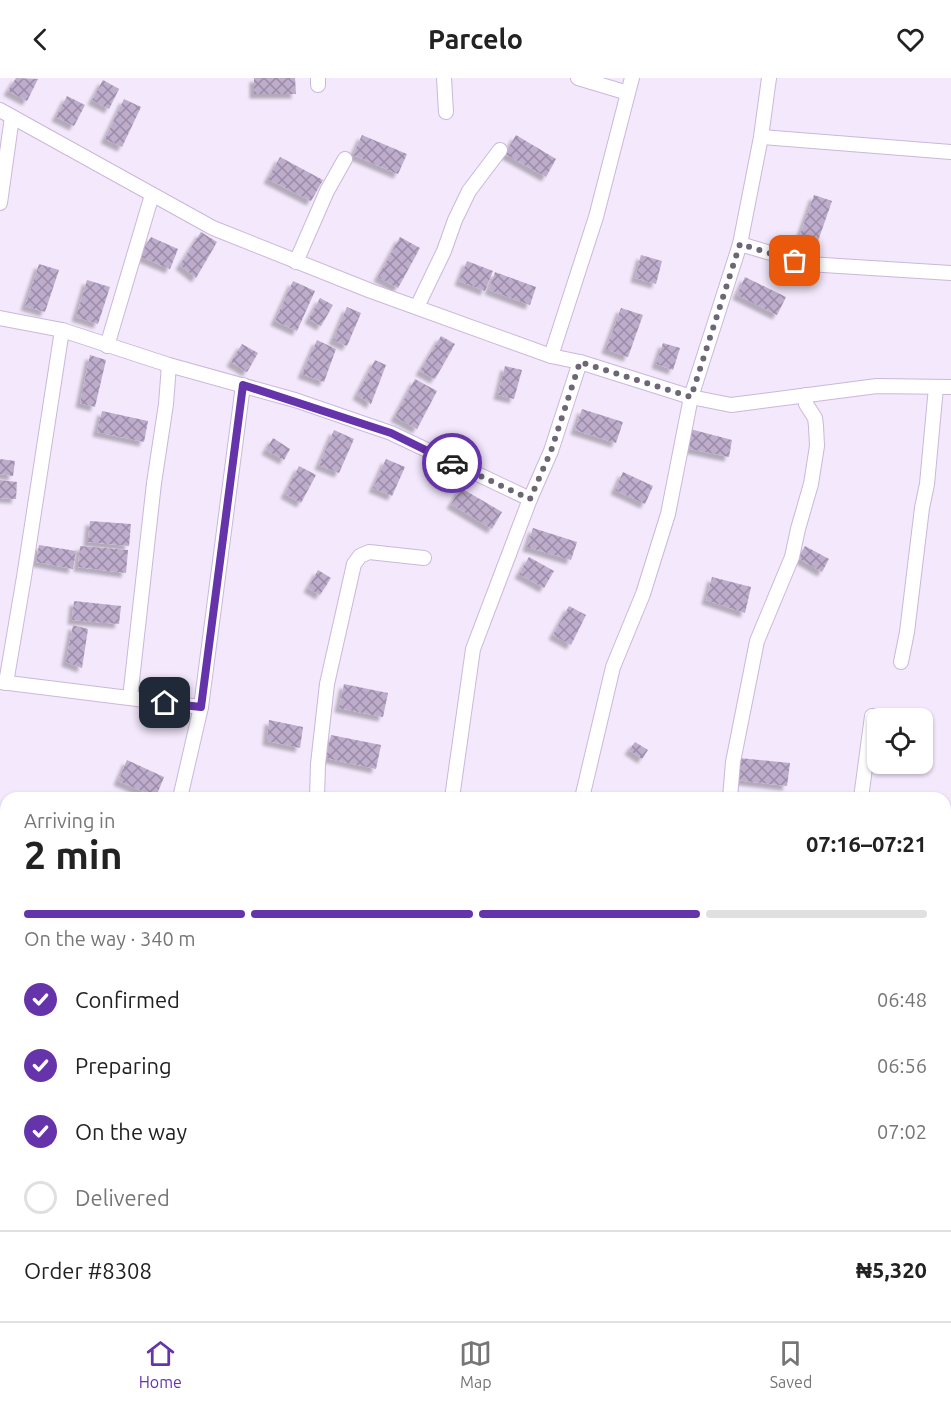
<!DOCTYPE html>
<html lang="en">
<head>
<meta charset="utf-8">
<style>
	body { margin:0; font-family:Ubuntu,sans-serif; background:#f6f6f6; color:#222; height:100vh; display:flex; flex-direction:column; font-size:22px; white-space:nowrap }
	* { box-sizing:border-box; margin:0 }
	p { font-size:20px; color:#767676 }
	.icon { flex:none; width:33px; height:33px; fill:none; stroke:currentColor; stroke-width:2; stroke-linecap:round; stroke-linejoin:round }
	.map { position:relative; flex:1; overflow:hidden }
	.panel { position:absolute; left:0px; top:714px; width:951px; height:530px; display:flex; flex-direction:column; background:#fff; border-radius:18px 18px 0 0; box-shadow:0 2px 4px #0004 }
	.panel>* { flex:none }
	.fabs { position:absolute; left:867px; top:630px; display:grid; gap:12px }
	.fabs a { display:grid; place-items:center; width:66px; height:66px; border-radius:12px; background:#fff; box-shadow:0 2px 4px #0004; font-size:30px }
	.pin { position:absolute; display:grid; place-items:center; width:51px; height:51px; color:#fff; margin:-26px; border-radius:12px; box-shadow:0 3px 9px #0006 }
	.courier { position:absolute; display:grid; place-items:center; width:60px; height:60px; margin:-30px; border:4px solid #6534ab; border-radius:50%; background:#fff; color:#222; box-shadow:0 2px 8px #0007 }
	.overview em { font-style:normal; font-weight:700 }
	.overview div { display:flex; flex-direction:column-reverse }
	.overview { display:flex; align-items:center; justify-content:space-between; height:102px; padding:0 24px }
	h1 { font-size:39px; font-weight:700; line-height:45px }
	.bar { display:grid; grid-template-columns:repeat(4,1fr); gap:9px 6px; align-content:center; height:72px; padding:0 24px }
	.bar i { height:8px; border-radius:4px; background:#e0e0e0 }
	.bar .on { background:#6534ab }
	.bar p { grid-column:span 4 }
	.line { display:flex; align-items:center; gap:15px; padding:0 24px; border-top:2px solid #e0e0e0 }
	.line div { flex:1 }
	ol { padding:0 24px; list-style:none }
	li { display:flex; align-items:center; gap:18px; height:66px }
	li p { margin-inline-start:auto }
	li .icon { padding:6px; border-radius:50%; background:#6534ab; color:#fff; stroke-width:4 }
	li:last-child { color:#767676 }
	li i { width:33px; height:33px; border:3px solid #e0e0e0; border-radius:50% }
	header { display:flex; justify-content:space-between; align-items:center; height:78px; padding:0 24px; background:#fff; font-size:27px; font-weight:700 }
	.dock { display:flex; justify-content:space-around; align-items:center; height:84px; border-top:2px solid #e0e0e0; background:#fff; font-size:16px; color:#767676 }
	.dock a { display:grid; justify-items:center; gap:3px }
	.dock .on { color:#6534ab }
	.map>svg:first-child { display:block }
</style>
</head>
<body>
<header><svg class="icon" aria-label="back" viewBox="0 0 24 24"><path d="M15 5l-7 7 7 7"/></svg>Parcelo<svg class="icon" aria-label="heart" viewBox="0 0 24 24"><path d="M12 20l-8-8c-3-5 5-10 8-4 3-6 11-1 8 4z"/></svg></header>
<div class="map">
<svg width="951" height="1243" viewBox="0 0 951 1243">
	<defs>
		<pattern id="building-cross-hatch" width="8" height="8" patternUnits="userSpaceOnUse" patternTransform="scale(1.5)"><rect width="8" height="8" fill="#beaccc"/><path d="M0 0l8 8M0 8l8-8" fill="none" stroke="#9a8ca6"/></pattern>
		<filter id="shadow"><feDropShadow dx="-4.5" dy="4.5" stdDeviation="1.5" flood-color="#0004"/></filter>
	</defs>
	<rect width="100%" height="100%" fill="#f3e8fc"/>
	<g fill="url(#building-cross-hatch)" filter="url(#shadow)">
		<polygon points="16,0 38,1 27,23 8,13"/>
		<polygon points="254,0 295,0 296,16 254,16"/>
		<polygon points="103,2 119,11 109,31 92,22"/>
		<polygon points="67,18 85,27 74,48 56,39"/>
		<polygon points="124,21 141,29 122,69 105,61"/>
		<polygon points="362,57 407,76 398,96 353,77"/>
		<polygon points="516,57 556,81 546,99 505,76"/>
		<polygon points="280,79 323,102 311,123 268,101"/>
		<polygon points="814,117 832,123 818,163 800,157"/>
		<polygon points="201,154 217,164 196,200 180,187"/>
		<polygon points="151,159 178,171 170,191 139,178"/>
		<polygon points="400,159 420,170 398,210 378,199"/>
		<polygon points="641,177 662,183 656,206 635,200"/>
		<polygon points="467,183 493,193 485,213 459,203"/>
		<polygon points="39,186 59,192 45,234 25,228"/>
		<polygon points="495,194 536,209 530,227 489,212"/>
		<polygon points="745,199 786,219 777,237 737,217"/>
		<polygon points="87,202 110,209 98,246 76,239"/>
		<polygon points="293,203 315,213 297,253 275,243"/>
		<polygon points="320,220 333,227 321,248 309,241"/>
		<polygon points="347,229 361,235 347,268 333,262"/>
		<polygon points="621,230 643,237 628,279 606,271"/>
		<polygon points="441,258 455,266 435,301 420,293"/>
		<polygon points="317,262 336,271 324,304 302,296"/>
		<polygon points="663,265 680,270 673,292 656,286"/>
		<polygon points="242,266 258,275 247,294 231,284"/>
		<polygon points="90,277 106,282 95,329 80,325"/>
		<polygon points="375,282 386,287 371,326 357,317"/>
		<polygon points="505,288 522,292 514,321 498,317"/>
		<polygon points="415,301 437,313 417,351 395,339"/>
		<polygon points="582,331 623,344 616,365 575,352"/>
		<polygon points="102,333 148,343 144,364 97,354"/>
		<polygon points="690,351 732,362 729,379 685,370"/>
		<polygon points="334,352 354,361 339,395 319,387"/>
		<polygon points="273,360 290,371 284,382 266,372"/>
		<polygon points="0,381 15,383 13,398 0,396"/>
		<polygon points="386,381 405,389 392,418 373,410"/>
		<polygon points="299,388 316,397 301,425 285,416"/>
		<polygon points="623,394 653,408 645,426 615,412"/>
		<polygon points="0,402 17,404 16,421 0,420"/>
		<polygon points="461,410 502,434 492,451 451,426"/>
		<polygon points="90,443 131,446 129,468 88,464"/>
		<polygon points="533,450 577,464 571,482 527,469"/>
		<polygon points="39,467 76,473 73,491 36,484"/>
		<polygon points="80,468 128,472 126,495 78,489"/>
		<polygon points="805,468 829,481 822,494 798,480"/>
		<polygon points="529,479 554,493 544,510 519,496"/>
		<polygon points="318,492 331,500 320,517 308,510"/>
		<polygon points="712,499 751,509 745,535 706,522"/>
		<polygon points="74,523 121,528 119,546 72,542"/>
		<polygon points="569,528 586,537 571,567 553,557"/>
		<polygon points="73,547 88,551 82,590 66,584"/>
		<polygon points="344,606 388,615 383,639 339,630"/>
		<polygon points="269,642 303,649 300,670 267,663"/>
		<polygon points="331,657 381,667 376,691 326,680"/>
		<polygon points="635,664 648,672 642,681 629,672"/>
		<polygon points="739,680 790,685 787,708 736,702"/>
		<polygon points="127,682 164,699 156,719 118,703"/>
		<polygon points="0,1212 6,1213 3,1243 0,1243"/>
		<polygon points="39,1238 59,1238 58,1243 38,1243"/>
		<polygon points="112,1238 130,1238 135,1239 134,1243 110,1243"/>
		<rect x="695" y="1238" width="48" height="5"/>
	</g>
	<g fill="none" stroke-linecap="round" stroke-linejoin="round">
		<g stroke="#cab8d9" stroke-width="16">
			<g id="street">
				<polyline points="318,0 318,7"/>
				<polyline points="444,0 446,34"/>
				<polyline points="578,0 628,15 632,0"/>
				<polyline points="0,32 213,150 371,213 551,278 580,284 691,319 731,327 877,308 951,309"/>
				<polyline points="761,59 951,74"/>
				<polyline points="0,125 12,39"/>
				<polyline points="740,166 808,186 951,195"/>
				<polyline points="296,184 327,113 345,81"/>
				<polyline points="417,229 444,173 455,142 469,113 500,72"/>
				<polyline points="0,240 62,252 169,287 295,322 391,355 530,421"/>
				<polyline points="107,268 152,117"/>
				<polyline points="551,278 596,139 628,15"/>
				<polyline points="901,584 907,554 922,430 927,406 936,309"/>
				<polyline points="0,604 201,629"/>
				<polyline points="6,605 24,499 62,252"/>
				<polyline points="130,620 154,405 166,326 169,287"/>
				<polyline points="180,720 201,629 243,307"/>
				<polyline points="317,720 318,686 327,606 354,486 360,478 369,474 424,480"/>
				<polyline points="452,720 473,571 530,421 551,373 580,284"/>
				<polyline points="582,720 613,589 643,516 668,436 691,319 740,166 761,59 769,0"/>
				<polyline points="730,720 733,684 757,563 792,479 798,451 811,406 817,368 816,348 815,340 806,326 806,317"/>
				<polyline points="861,720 872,638"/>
				<polyline points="0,749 6,750"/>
				<polyline points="0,1030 6,1008"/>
				<polyline points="945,1031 951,999"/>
				<polyline points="0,1063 6,1064"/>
				<polyline points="945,1129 951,1131"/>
				<polyline points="0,1203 6,1204"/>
				<polyline points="202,1238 227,1243"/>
				<polyline points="241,1243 242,1238"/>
				<polyline points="375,1243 375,1238"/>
				<polyline points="510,1243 510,1238"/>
				<polyline points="637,1243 638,1238"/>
				<polyline points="765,1243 766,1238"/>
				<polyline points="898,1243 899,1238"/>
			</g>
		</g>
		<use href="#street" stroke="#fff" stroke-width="14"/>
	</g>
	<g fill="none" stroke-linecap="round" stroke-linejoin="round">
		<polyline stroke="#6e6675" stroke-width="6" stroke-dasharray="0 10.8" points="452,385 530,421 551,373 580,284 691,319 740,166 795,183"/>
		<polyline stroke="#6534ab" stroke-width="8" points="165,625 201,629 243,307 391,355 452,385"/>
	</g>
</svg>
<div class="fabs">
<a><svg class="icon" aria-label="locate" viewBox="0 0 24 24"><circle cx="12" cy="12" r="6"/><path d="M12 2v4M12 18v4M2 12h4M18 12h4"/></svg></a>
</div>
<div class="pin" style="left:795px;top:183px;background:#ea580c"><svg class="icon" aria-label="bag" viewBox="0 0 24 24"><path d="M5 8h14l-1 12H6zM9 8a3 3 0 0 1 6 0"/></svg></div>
<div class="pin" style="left:165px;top:625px;background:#1f2937"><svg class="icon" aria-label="home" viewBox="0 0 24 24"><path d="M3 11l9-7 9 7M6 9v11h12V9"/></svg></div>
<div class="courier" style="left:452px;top:385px"><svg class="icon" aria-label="car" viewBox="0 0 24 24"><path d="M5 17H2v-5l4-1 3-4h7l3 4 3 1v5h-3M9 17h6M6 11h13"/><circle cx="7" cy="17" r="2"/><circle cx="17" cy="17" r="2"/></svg></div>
<section class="panel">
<div class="overview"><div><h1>2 min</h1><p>Arriving in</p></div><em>07:16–07:21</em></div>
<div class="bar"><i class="on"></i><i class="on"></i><i class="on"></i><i></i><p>On the way · 340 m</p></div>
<ol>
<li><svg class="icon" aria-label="check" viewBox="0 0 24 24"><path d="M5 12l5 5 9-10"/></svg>Confirmed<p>06:48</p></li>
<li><svg class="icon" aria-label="check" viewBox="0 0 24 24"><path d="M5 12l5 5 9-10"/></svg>Preparing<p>06:56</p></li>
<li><svg class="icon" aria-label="check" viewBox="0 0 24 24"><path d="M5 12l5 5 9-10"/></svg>On the way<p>07:02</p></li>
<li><i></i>Delivered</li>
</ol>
<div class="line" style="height:78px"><div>Order #8308</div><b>₦5,320</b></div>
</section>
</div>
<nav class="dock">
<a class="on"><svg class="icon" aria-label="home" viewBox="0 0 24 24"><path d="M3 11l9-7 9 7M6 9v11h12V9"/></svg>Home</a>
<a><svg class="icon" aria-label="map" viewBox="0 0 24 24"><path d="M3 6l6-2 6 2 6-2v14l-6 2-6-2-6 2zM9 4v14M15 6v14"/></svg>Map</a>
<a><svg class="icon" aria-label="saved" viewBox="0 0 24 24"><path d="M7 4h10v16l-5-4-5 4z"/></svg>Saved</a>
</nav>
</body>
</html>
